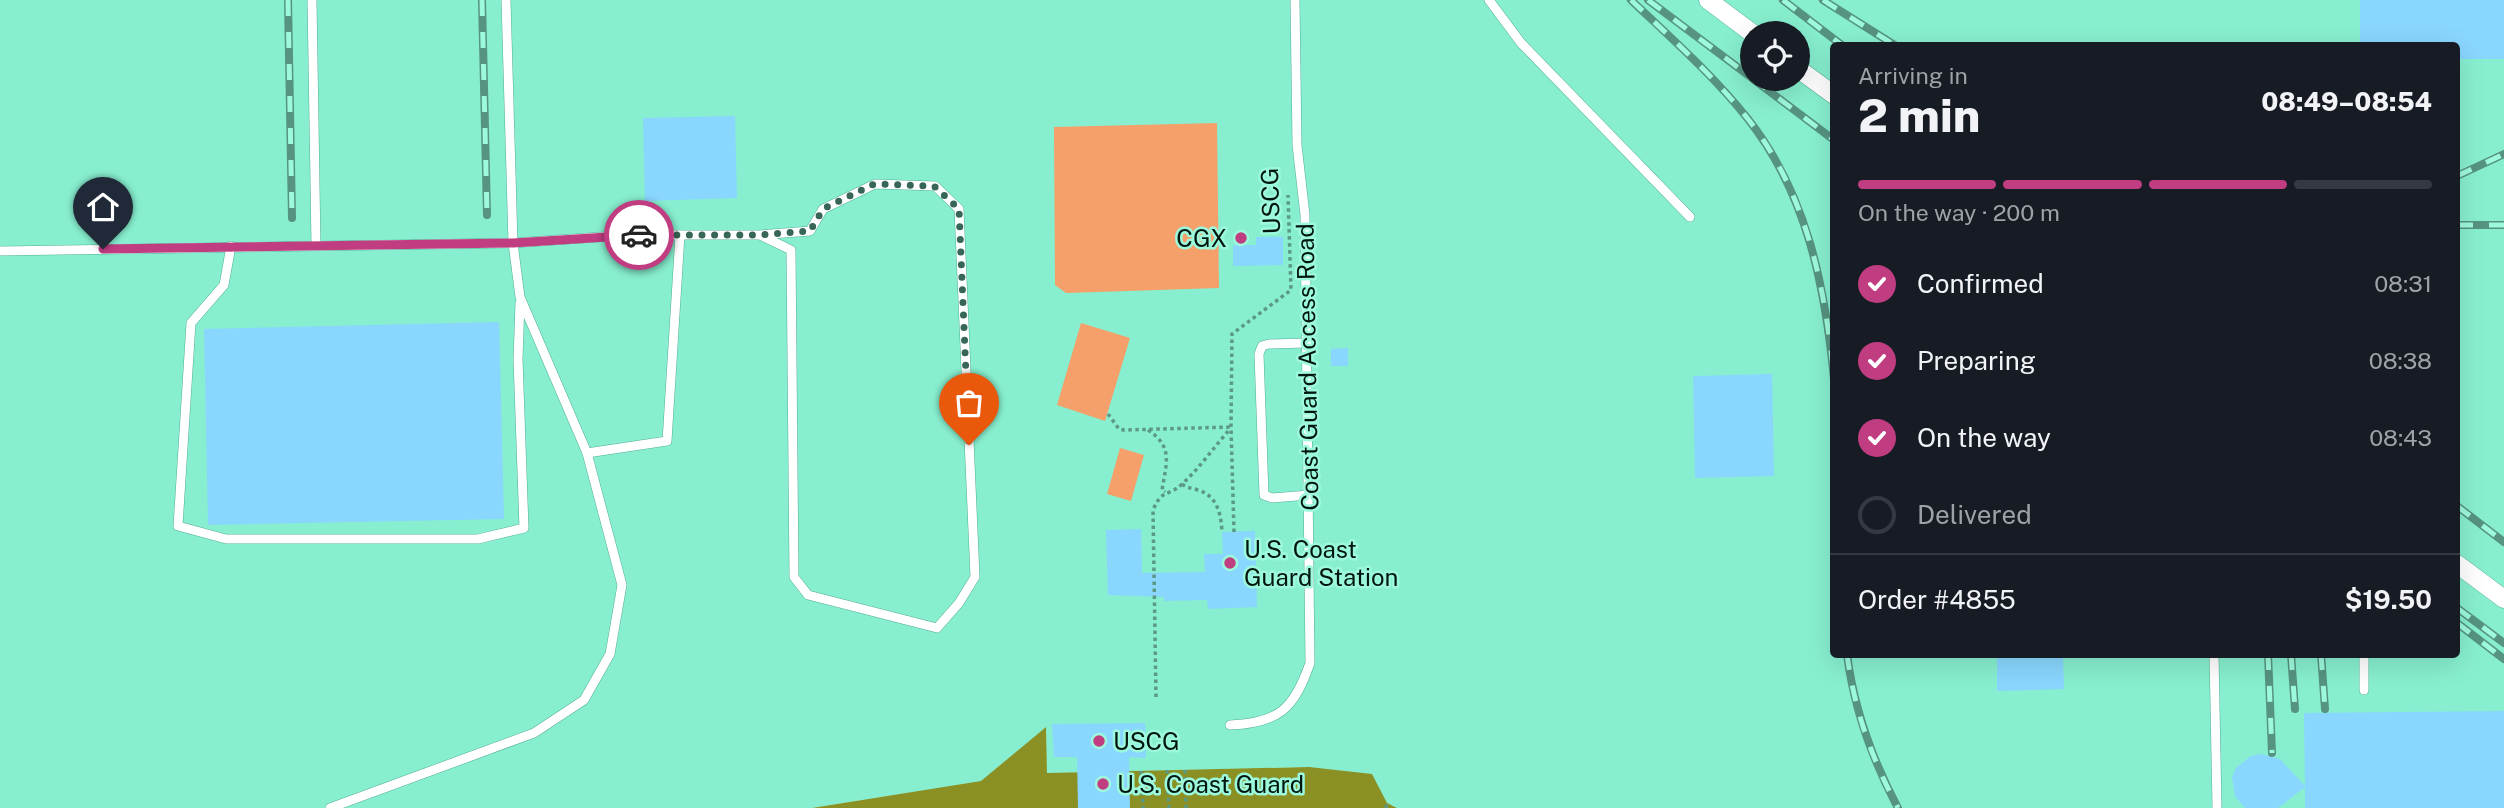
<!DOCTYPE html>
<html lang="en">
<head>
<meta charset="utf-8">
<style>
	body { margin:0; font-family:"Public Sans",sans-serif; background:#242831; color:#f1f3f6; height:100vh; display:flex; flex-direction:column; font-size:26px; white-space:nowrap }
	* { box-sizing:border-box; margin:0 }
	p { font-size:23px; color:#9ea1a6 }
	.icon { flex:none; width:38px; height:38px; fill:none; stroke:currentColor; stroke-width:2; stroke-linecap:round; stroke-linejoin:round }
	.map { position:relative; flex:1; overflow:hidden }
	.side { position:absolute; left:1830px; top:42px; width:630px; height:616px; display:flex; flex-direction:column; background:#171b24; border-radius:7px; box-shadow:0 7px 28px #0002 }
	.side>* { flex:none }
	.tools { position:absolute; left:1740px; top:21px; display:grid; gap:14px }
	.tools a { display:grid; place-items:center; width:70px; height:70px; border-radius:50%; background:#171b24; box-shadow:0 7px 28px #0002; font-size:35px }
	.pin { position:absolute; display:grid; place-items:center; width:60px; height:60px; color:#fff; margin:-72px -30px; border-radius:50% 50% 50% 0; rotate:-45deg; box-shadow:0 0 7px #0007 }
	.pin .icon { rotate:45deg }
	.courier { position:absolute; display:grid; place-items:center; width:70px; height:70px; margin:-35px; border:5px solid #c13d82; border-radius:50%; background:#fff; color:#222; box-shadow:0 2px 9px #0007 }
	.headline em { font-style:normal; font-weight:800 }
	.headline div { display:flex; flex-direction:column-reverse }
	.headline { display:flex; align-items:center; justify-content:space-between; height:119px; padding:0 28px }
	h1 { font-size:46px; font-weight:800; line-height:52px }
	.bar { display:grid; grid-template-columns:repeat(4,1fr); gap:10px 7px; align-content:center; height:84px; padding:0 28px }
	.bar i { height:9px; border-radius:5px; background:#363941 }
	.bar .selected { background:#c13d82 }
	.bar p { grid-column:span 4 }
	.line { display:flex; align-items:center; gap:18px; padding:0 28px; border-top:2px solid #363941 }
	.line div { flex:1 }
	ol { padding:0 28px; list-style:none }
	li { display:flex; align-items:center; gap:21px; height:77px }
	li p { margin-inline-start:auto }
	li .icon { padding:7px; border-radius:50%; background:#c13d82; color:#fff; stroke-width:4 }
	li:last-child { color:#9ea1a6 }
	li i { width:38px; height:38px; border:4px solid #363941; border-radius:50% }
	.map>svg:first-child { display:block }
</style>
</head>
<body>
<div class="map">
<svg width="2504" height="808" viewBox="0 0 2504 808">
	<rect width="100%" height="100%" fill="#9df9dc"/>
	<path fill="#87efcf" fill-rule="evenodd" d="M0,0H2504V808H1397L1306,767L1047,773L1046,727L981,781L812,808H0ZM1752,33H1797V79H1752ZM1834,46H2457V654H1834Z"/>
	<g fill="#f5a06b">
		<polygon points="1217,123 1219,288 1066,293 1055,285 1054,127"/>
		<polygon points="1081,323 1130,338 1105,421 1057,405"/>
		<polygon points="1120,448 1144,455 1131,501 1107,494"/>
	</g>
	<polygon fill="#8b9025" points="1046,727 1047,773 1309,767 1372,774 1387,803 1397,808 812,808 981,781"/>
	<g fill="#89d6fe">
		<polygon points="2360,0 2504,0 2504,59 2457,59 2457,46 2360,46"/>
		<polygon points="735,116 737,198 645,201 643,118"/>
		<polygon points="1256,237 1283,237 1283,265 1233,266 1233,245 1256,245"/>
		<polygon points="499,322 504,519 208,525 204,329"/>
		<polygon points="1348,348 1348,366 1331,366 1331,349"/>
		<polygon points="1772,374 1774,476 1695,478 1693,376"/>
		<polygon points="1141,529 1142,573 1205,572 1204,554 1223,554 1222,532 1255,531 1257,607 1208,609 1207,600 1164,601 1164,597 1108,595 1106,530"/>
		<polygon points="1997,654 2063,654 2064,689 1997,691"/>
		<polygon points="2504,711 2504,808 2305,808 2305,787 2278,808 2245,808 2235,796 2232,777 2236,768 2251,756 2261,754 2280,759 2305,786 2304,713"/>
		<polygon points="1145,723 1146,758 1129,757 1130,808 1078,808 1077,757 1054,757 1052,724"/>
	</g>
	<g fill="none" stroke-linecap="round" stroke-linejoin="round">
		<g stroke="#51ae94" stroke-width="10">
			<g id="service">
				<polyline points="312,0 316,245"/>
				<polyline points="1489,0 1521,43 1690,217"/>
				<polyline points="231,246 224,285 191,323 178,526 226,539 478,539 524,528 518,359 520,303"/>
				<polyline points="0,251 513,243 630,235 760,235 791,250 794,577 808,595 937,628 959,603 975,577 959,209 935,186 875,184 823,209 810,231 760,235"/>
				<polyline points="1307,343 1269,344 1262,346 1259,354 1264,495 1272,498 1309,495"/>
				<polyline points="587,453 667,441 680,235"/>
				<polyline points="2214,654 2217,808"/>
				<polyline points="2364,654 2364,690"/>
				<path d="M1230,725C1279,723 1294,709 1310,663L1305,215L1297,145L1295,0"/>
				<polyline points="330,808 534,733 584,700 610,654 622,585 587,453 520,297 513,243 506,0"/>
			</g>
		</g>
		<g stroke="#51ae94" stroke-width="19">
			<g id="minor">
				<polyline points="1708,0 1752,33"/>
				<polyline points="1797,68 1834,95"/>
				<polyline points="2457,564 2504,599"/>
			</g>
		</g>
		<g stroke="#5b9985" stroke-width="3.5" stroke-dasharray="3.5 3.5" stroke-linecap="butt">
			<polyline points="1108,414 1119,429 1124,430 1231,427"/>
			<path d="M1148,430C1174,447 1166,464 1162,490L1165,492"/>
			<path d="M1182,484C1187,488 1192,488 1198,490C1218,496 1221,515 1222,532"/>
			<polyline points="1234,532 1231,427 1232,334 1291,290 1288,195"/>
			<path d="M1156,697L1153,510C1162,489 1167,497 1181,485C1199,469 1214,447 1230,429"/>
			<polyline points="1167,770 1169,808"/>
			<polyline points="1185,770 1186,808"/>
			<polyline points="1141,771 1143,808"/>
			<polyline points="1386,808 1387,803"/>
		</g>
		<use href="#service" stroke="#fff" stroke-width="9"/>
		<use href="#minor" stroke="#fff" stroke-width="18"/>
		<g stroke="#569380" stroke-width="8">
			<g id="rail">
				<polyline points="288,0 292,218"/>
				<polyline points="482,0 487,215"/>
				<path d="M1631,0C1671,38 1713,75 1748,119C1807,194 1825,286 1834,379"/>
				<polyline points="1648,0 1752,78"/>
				<polyline points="1783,0 1843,46"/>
				<polyline points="1823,0 1896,46"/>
				<polyline points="1753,79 1834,140"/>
				<polyline points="2457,176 2504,154"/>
				<polyline points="2457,225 2504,225"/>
				<polyline points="2457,506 2504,542"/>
				<polyline points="2457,608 2504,643"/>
				<polyline points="2457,623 2504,659"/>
				<path d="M1847,654C1854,710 1872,759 1898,808"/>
				<polyline points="2268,654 2272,753"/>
				<polyline points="2291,654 2295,709"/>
				<polyline points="2321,654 2325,709"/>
			</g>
		</g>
		<use href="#rail" stroke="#9df9dc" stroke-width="5" stroke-dasharray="16" stroke-linecap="butt"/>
	</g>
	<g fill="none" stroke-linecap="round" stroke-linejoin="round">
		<polyline stroke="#376557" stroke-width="7" stroke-dasharray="0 12.6" points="639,235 760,235 810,231 823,209 874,184 934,186 959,209 969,445"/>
		<polyline stroke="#c13d82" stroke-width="9" points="103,249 513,243 639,235"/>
	</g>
	<g fill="#c13d82" stroke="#9df9dc" stroke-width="2.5">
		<circle cx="1241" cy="238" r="7"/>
		<circle cx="1230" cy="563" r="7"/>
		<circle cx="1099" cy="741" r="7"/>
		<circle cx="1103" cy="784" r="7"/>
	</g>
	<g text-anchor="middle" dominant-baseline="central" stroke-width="5" stroke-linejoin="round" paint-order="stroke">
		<g font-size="24" fill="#00160f" stroke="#9df9dc">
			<text transform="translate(1270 201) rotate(-92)">USCG</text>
			<text transform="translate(1307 367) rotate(-91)">Coast Guard Access Road</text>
		</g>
		<g font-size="24" fill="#00160f" stroke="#9df9dc" text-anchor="start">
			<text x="1227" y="238" text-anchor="end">CGX</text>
			<text x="1244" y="549">U.S. Coast<tspan x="1244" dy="28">Guard Station</tspan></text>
			<text x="1113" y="741">USCG</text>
			<text x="1117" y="784">U.S. Coast Guard</text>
		</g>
	</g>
</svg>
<div class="tools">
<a><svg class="icon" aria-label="locate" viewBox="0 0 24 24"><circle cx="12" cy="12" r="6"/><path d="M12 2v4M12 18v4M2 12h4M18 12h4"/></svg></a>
</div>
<div class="pin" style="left:969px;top:445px;background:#ea580c"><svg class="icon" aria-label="bag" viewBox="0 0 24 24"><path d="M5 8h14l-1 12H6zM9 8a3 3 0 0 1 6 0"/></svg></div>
<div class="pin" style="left:103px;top:249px;background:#1f2937"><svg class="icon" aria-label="home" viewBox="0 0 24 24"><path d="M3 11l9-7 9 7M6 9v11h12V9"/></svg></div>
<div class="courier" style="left:639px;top:235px"><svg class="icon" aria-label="car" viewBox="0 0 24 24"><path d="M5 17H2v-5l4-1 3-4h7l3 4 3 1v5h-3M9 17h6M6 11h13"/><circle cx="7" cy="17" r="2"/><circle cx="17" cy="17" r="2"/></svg></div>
<section class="side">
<div class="headline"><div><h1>2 min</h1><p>Arriving in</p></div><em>08:49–08:54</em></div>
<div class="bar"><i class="selected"></i><i class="selected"></i><i class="selected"></i><i></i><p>On the way · 200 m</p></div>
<ol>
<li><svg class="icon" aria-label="check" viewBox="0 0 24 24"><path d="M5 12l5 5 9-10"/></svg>Confirmed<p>08:31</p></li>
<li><svg class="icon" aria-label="check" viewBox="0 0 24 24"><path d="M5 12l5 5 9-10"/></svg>Preparing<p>08:38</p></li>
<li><svg class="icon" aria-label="check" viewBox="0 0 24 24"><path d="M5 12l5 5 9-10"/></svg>On the way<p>08:43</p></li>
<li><i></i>Delivered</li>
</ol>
<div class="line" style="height:91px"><div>Order #4855</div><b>$19.50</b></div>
</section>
</div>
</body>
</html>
